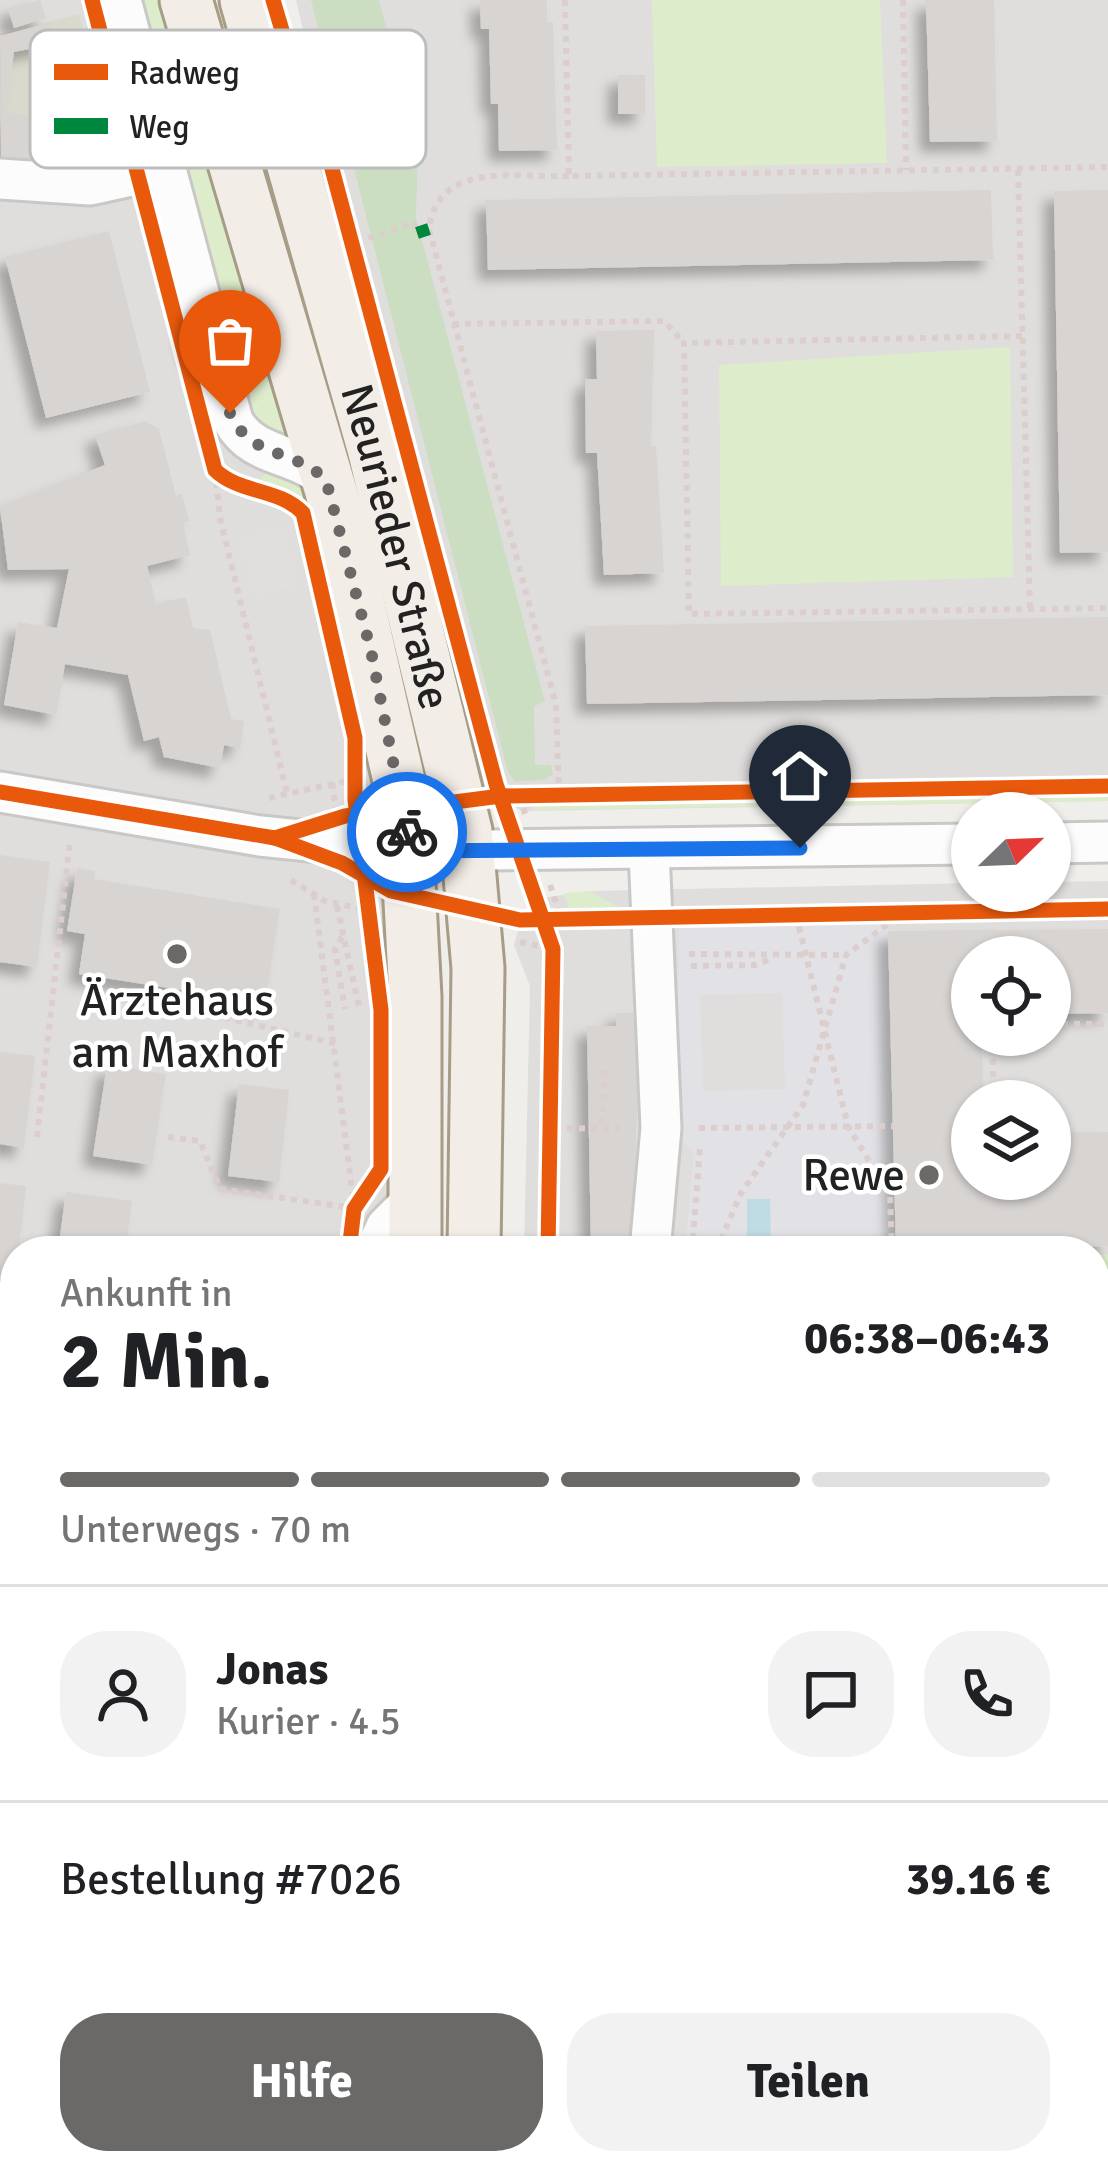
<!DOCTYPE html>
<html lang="de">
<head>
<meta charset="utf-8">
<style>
	body { margin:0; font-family:Signika,sans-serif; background:#f2f2f2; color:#202124; height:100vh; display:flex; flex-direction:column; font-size:45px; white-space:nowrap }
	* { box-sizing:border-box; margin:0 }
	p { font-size:39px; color:#757577 }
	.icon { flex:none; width:66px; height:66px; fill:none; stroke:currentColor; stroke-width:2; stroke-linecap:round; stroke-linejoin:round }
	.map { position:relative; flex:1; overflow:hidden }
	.side { position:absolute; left:0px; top:1236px; width:1110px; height:939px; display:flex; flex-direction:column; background:#fff; border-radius:48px 48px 0 0; box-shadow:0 3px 9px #0004 }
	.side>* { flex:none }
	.needle { width:78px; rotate:67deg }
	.controls { position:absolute; left:951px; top:792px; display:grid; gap:24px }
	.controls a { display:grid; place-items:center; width:120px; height:120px; border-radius:50%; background:#fff; box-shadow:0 3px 9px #0004; font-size:60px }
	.pin { position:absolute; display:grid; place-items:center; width:102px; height:102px; color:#fff; margin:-123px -51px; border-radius:50% 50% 50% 0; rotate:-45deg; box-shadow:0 0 12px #0007 }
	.pin .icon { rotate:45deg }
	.courier { position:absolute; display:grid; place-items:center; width:120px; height:120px; margin:-60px; border:9px solid #1a73e8; border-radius:50%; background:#fff; color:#222; box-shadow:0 3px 15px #0007 }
	.summary em { font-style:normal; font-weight:700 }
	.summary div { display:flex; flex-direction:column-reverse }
	.summary { display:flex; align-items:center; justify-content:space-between; height:204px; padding:0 60px }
	h1 { font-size:78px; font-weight:700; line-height:90px }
	.bar { display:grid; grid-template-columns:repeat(4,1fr); gap:18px 12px; align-content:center; height:144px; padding:0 60px }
	.bar i { height:15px; border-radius:9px; background:#e0e0e0 }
	.bar .active { background:#6a6968 }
	.bar p { grid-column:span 4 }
	.line { display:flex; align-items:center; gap:30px; padding:0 60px; border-top:3px solid #e0e0e0 }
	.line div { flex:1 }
	.round { display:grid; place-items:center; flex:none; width:126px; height:126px; border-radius:48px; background:#f2f2f2 }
	.action { display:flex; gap:24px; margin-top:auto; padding:24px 60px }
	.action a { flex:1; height:138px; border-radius:48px; background:#6a6968; color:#fff; font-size:48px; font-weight:700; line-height:138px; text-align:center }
	.action a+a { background:#f2f2f2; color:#202124 }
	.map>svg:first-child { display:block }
</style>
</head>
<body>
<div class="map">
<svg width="1108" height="2174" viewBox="0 0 1108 2174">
	<defs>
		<filter id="shadow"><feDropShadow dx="-10" dy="10" stdDeviation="6" flood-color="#0004"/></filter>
	</defs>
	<rect width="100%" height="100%" fill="#f0eeeb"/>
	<g fill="#dfdedc" fill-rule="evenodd">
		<polygon points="0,0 169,0 270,469 306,494 368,764 394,931 396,1251 15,1251 15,2160 377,2160 376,2174 0,2174"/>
		<polygon points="296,0 1108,0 1108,801 524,811 489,798 472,766"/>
		<path d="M1108,881V2174H558V2160H1095V1251H524L530,986L514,945L522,917L542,898L590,891L972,883V891H1050V882ZM972,957H1050V1035H972ZM972,1101H1050V1179H972Z"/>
	</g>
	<polygon fill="#d9d9cd" points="79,14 111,145 89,160 0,153 0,34"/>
	<g fill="#ddeccb">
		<polygon points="132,0 169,0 293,442 255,429"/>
		<polygon points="652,0 880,0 887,163 657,167"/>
		<polygon points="1010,347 1013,577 721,586 719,365"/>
		<polygon points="270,469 302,485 313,522 289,495 254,485"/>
		<polygon points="1108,790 1108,801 534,810 533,799"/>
		<polygon points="590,891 625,911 570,912 564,893"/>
		<polygon points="1108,1254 1108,1307 1095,1307 1095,1255"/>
		<rect x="1095" y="1556" width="13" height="182"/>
		<rect x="1095" y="1895" width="13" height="179"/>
	</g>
	<polygon fill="#cbdec1" points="311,0 379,0 418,149 416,218 545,702 534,706 535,765 551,765 553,774 544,780 515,781 508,772"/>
	<g fill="#e0dfde">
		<polygon points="284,527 298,585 255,596 241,537"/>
		<rect x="1095" y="1307" width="13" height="90"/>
	</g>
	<path fill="#e2e1e5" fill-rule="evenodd" d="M888,917L896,1251H771L769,1199H747V1251H685L694,1153L677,1134L679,921ZM782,993L785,1089L703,1091L700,995Z"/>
	<polygon fill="#bfdbe3" points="747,1199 770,1199 771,1251 747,1251"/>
	<g fill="#d7d4d2" filter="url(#shadow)">
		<polygon points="40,0 46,18 14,28 8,8"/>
		<polygon points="480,0 547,0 547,22 553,22 557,150 499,151 498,104 491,104 489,29 481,29"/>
		<polygon points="926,0 994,0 997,141 930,142"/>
		<polygon points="49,23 54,44 14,52 5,113 44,118 38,163 1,158 0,36"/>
		<rect x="618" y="75" width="27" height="39"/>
		<polygon points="991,190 993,260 488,270 486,200"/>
		<polygon points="1108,190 1108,552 1060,553 1054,191"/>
		<polygon points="109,231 150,392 46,418 5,257"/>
		<polygon points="654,330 651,446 656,446 664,573 604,575 597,453 586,453 585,379 597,379 596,331"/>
		<polygon points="146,421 159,429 176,496 182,494 189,521 183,523 190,555 147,566 156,604 186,597 193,628 210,630 231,719 244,721 240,748 224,745 220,768 164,757 159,737 144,741 128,675 65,664 56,715 4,705 18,622 57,628 69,569 8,570 0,507 105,465 95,435"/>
		<polygon points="1108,617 1108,695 587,704 585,626"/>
		<polygon points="0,855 50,862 37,967 0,962"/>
		<polygon points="77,868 95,871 94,879 280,909 265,1003 79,974 85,934 67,931"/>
		<polygon points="1108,929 1108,1013 1050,1014 1050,957 972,957 972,1035 982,1035 983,1101 972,1101 972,1179 1050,1179 1050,1132 1108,1132 1108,1246 896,1251 888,931"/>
		<polygon points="616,1013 640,1013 633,1233 630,1251 591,1251 587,1026 616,1026"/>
		<polygon points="0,1052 35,1056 24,1148 0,1144"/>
		<polygon points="107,1065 166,1074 152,1165 93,1156"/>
		<polygon points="239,1084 289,1090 279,1182 228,1176"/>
		<polygon points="0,1183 26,1186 15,1280 0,1278"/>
		<polygon points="66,1192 132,1201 125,1251 58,1251"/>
		<polygon points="1095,1479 1108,1479 1108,1548 1095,1549"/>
		<polygon points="12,1579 15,1579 15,1628 7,1627"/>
		<rect x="1095" y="1815" width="13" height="69"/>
		<polygon points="0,1942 15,1944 15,2010 0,2008"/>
		<polygon points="0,2106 13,2107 10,2171 0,2171"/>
		<polygon points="1095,2152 1108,2152 1108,2174 731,2174 731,2160 1095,2160"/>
		<polygon points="66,2160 127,2160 126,2174 64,2173"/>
		<polygon points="164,2160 234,2160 233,2170"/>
	</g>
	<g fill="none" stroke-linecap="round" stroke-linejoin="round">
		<g stroke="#c9c8c7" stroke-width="45">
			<g id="minor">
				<path d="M121,0L233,421C254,459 297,451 326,480"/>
				<polyline points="0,179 90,185 167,168"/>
				<polyline points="0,792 260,836 408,851 972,844"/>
				<polyline points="1050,843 1108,842"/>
				<polyline points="649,851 661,1128 650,1251"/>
				<polyline points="375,1251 386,1227 415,1198"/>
				<polyline points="0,1526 15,1528"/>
				<polyline points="312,2160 312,2174"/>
			</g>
		</g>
		<g stroke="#a79c86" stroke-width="57">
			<g id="major">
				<polyline points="186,0 340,522 405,807 415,997 415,1251"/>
				<path id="s1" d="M246,0L373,448L466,831L478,968L474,1251"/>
				<polyline points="395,2174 396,2160"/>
				<polyline points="456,2174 457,2160"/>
			</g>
		</g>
		<g stroke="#dccecd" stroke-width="6" stroke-dasharray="6 6" stroke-linecap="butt">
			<polyline points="565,0 569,176 1108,167"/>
			<polyline points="903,0 906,170"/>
			<polyline points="307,41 314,68"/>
			<polyline points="1018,170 1030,609"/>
			<polyline points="357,242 414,223 417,233"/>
			<polyline points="453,324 664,321 684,343"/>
			<polyline points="1022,336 684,343 689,614 1108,608"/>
			<polyline points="215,470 220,518 287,793"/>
			<polyline points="332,783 336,810"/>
			<path d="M559,795L556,705L429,229C438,160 515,178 569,176"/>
			<polyline points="519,797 526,816"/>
			<polyline points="269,798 356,779"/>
			<polyline points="291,880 325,901 366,910"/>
			<polyline points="550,885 561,918"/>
			<polyline points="314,894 354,1205"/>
			<polyline points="337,906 359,1007"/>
			<polyline points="796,915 848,1126 890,1196 892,1251"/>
			<polyline points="342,937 335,950 345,1009"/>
			<polyline points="520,942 553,949"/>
			<polyline points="689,954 846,955"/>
			<polyline points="691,966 755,965 773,958"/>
			<polyline points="94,996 189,1009 337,1044"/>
			<polyline points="1050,1024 1108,1024"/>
			<polyline points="992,1035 994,1101"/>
			<polyline points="605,1070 601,1128 626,1128"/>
			<polyline points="699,1128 893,1126"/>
			<polyline points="543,1129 601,1128"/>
			<polyline points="37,1137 70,840"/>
			<polyline points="168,1137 200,1141 220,1189 353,1208"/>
			<polyline points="692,1251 700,1147"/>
			<polyline points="716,1251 741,1193 803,1105 846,955 888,924"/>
			<polyline points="1095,1430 1108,1430"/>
			<polyline points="1095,1756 1108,1755"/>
			<polyline points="1095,2092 1108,2092"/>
			<polyline points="705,2160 705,2174"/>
		</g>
		<use href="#minor" stroke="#fdfcfc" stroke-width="39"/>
		<use href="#major" stroke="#f3ede7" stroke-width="51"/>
		<g stroke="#00873e" stroke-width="12" stroke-dasharray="24 12" stroke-linecap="butt">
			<polyline points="417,233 429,229"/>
			<polyline points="284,2174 284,2160"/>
			<polyline points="347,2174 351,2160"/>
			<polyline points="565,2174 565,2160"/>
		</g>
		<g stroke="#fff" stroke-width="22">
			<g id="cycleway">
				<path d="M92,0L215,470C240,494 279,488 303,513L355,738V800L381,1010V1169L354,1209L349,1251"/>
				<polyline points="273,0 295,74 311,90 496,784 553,949 548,1251"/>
				<polyline points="0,792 275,838 342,863 391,891 520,920 1108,909"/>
				<polyline points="275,838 345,816 501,796 1108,786"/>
			</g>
		</g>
		<use href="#cycleway" stroke="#e8590c" stroke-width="15"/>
	</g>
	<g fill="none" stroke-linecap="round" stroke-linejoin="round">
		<path stroke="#6a6968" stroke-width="12" stroke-dasharray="0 21.6" d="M230,413C250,459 294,448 326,480L371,651L407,832"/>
		<polyline stroke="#1a73e8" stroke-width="15" points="407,832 408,851 800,848"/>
	</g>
	<g fill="#6a6968" stroke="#fff" stroke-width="4.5">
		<circle cx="177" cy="954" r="12"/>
		<circle cx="929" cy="1175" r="12"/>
	</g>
	<g text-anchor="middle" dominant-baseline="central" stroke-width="9" stroke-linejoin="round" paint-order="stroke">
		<g font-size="45" fill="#222" stroke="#fff">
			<text stroke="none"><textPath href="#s1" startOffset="567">Neurieder Straße</textPath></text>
		</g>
		<g font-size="45" fill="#222" stroke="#fff">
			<text x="177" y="1000">Ärztehaus<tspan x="177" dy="52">am Maxhof</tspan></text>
			<text x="905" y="1175" text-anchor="end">Rewe</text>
		</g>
	</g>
	<rect x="30" y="30" width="396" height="138" rx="18" fill="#fff" stroke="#bdbdbd" stroke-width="3"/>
	<rect x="54" y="64" width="54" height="16" fill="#e8590c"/>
	<rect x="54" y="118" width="54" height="16" fill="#00873e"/>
	<g font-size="33" fill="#222">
		<text x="129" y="84">Radweg</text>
		<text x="129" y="138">Weg</text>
	</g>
</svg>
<div class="controls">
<a><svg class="needle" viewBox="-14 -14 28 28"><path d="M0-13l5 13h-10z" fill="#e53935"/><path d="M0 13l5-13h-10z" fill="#757577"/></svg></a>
<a><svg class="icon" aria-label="locate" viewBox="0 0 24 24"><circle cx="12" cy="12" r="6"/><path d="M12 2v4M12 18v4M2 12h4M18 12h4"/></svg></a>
<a><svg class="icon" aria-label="layers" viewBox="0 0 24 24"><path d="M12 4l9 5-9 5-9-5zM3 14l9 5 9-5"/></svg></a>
</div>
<div class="pin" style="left:230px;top:413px;background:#ea580c"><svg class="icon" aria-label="bag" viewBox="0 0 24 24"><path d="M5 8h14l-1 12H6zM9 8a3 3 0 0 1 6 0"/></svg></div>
<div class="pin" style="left:800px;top:848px;background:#1f2937"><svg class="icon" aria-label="home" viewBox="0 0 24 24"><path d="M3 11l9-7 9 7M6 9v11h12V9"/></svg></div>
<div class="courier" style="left:407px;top:832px"><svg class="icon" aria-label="bike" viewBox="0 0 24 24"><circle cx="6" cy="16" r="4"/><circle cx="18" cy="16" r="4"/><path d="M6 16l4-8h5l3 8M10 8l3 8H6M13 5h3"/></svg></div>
<section class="side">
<div class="summary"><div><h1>2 Min.</h1><p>Ankunft in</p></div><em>06:38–06:43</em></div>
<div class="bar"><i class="active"></i><i class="active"></i><i class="active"></i><i></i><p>Unterwegs · 70 m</p></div>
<div class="line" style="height:216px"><a class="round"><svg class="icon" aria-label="person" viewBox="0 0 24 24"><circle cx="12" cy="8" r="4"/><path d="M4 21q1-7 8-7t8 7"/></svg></a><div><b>Jonas</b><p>Kurier · 4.5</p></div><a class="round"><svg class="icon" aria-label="chat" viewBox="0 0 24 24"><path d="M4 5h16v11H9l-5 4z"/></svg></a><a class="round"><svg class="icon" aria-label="phone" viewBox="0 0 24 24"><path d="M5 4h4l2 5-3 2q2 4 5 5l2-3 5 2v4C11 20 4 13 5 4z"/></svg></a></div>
<div class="line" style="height:156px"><div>Bestellung #7026</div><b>39.16 €</b></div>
<div class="action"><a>Hilfe</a><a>Teilen</a></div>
</section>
</div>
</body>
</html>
